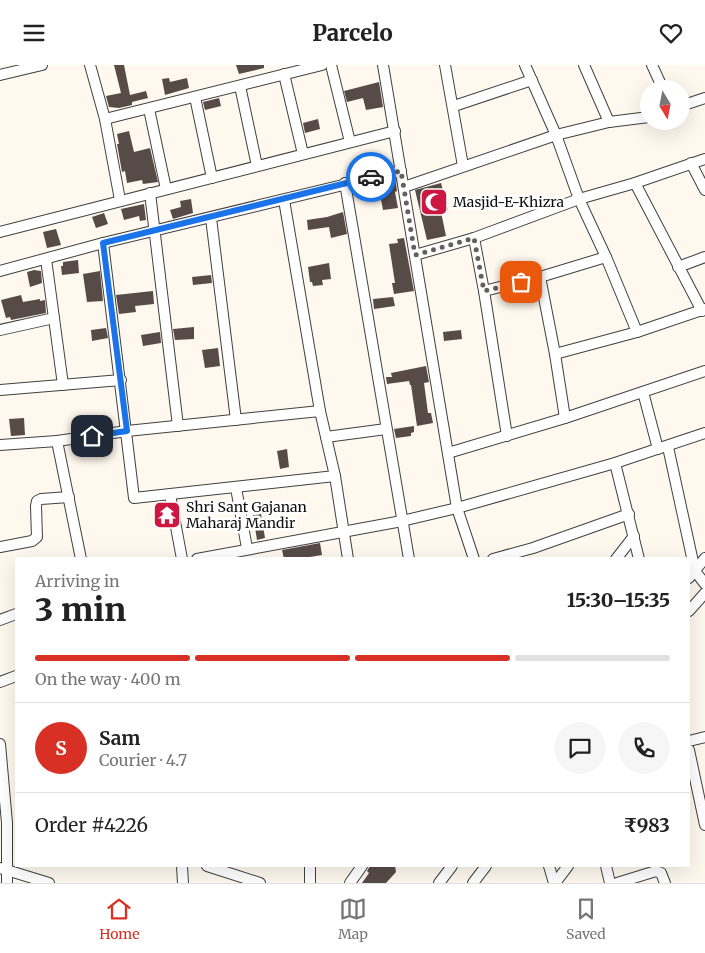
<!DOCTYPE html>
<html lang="en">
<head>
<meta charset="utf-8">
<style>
	body { margin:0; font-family:Merriweather,serif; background:#f6f6f6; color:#222; height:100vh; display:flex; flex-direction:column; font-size:19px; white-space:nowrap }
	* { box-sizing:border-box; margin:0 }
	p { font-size:16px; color:#767676 }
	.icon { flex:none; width:28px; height:28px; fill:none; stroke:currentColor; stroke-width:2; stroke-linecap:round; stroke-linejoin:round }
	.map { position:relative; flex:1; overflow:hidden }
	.details { position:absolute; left:15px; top:492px; width:675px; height:310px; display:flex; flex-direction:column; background:#fff; border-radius:0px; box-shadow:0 5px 20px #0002 }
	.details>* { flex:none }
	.needle { width:32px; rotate:170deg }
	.fabs { position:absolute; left:640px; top:15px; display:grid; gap:10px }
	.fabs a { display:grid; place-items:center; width:50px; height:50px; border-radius:50%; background:#fff; box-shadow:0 5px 20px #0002; font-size:25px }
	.pin { position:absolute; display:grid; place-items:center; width:42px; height:42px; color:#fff; margin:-21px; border-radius:10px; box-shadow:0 2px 8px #0006 }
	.courier { position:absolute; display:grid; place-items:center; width:50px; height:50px; margin:-25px; border:4px solid #1a73e8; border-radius:50%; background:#fff; color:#222; box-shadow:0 1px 6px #0007 }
	.head em { font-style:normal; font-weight:800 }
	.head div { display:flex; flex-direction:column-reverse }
	.head { display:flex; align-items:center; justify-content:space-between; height:85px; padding:0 20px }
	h1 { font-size:32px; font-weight:800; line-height:38px }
	.bar { display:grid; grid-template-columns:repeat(4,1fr); gap:8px 5px; align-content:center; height:60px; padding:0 20px }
	.bar i { height:6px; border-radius:4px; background:#e0e0e0 }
	.bar .active { background:#d93025 }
	.bar p { grid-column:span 4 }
	.line { display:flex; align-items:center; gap:12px; padding:0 20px; border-top:1px solid #e0e0e0 }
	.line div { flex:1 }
	.round { display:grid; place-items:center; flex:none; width:52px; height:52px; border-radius:26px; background:#f6f6f6 }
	header { display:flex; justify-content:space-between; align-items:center; height:65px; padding:0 20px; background:#fff; font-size:22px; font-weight:800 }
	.menu { display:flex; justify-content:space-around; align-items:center; height:70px; border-top:1px solid #e0e0e0; background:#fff; font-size:14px; color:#767676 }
	.menu a { display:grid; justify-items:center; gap:2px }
	.menu .active { color:#d93025 }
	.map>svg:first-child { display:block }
</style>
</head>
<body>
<header><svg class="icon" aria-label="menu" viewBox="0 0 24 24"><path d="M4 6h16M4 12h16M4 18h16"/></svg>Parcelo<svg class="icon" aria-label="heart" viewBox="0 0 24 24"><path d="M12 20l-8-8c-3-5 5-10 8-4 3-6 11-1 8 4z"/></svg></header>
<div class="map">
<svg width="705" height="818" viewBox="0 0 705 818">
	<rect width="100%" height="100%" fill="#fff8ee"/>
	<g fill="#574b48">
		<polygon points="114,0 124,0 130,30 146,26 148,33 132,37 132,40 119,43 109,42 106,31 121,28"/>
		<polygon points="236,0 264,0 264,3 239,9"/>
		<polygon points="169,13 170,17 187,13 189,23 165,30 162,14"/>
		<polygon points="379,17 383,42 366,45 363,33 347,37 344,26"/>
		<polygon points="219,33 221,41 205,45 203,37"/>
		<polygon points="318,54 320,64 305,68 303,58"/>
		<polygon points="129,66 134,87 150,83 158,117 143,119 142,115 127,118 125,106 122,107 117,79 119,79 117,69"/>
		<polygon points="395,114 397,126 395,127 398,143 383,145 378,119"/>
		<polygon points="441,118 448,145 441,147 446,171 427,175 415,125"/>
		<polygon points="191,134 193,148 173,154 170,145 181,142 180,136"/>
		<polygon points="144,139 146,155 140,156 139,151 124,155 121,144"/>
		<polygon points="343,147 347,169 331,173 329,162 308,165 307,155 327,152"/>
		<polygon points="104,148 108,159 96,163 92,152"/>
		<polygon points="56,164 61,180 47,183 43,167"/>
		<polygon points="404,173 414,226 394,229 392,218 395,218 389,179 398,178 397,174"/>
		<polygon points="78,195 79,208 62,210 61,201 63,201 63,197"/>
		<polygon points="329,198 331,214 322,215 323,220 313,221 312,217 310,217 308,202"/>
		<polygon points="34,205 41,206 42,218 30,222 27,207"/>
		<polygon points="100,206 103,236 87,237 83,209"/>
		<polygon points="211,210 212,218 193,220 192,212"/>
		<polygon points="153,226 154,239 135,241 136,247 119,249 116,230"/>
		<polygon points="21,230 23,237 40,234 40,236 45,235 46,248 11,255 10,252 6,253 1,235"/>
		<polygon points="393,232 395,241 374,244 373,234"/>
		<polygon points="194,262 194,274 175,275 173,264"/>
		<polygon points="106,263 108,273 92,276 91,265"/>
		<polygon points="461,265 462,274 444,276 443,267"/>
		<polygon points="160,267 161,278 143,281 141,270"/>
		<polygon points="218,283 220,301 205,303 202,285"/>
		<polygon points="426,301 429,317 424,318 428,348 431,348 433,358 417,361 411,320 410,320 409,316 387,319 386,312 392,312 391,308"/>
		<polygon points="24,353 25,370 11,371 9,354"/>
		<polygon points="414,361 414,367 411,368 411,371 396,373 394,364"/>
		<polygon points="287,384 289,402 280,404 277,386"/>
		<polygon points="261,449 265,473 257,475 253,450"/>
		<polygon points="320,478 322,490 297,494 284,494 282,485"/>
		<polygon points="370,801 395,801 396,807 386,818 362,818 369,808 367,806"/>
	</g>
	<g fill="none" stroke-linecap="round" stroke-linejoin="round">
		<g stroke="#404040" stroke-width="12">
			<g id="minor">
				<polyline points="90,0 105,54 120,135"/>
				<polyline points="331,0 350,77"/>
				<polyline points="383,0 457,443 474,494"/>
				<polyline points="445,0 463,101"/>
				<polyline points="525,0 556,70 579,134 606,192 637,267"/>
				<polyline points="584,0 609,57"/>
				<polyline points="652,0 663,24"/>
				<polyline points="284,9 303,89"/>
				<polyline points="0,10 42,0"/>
				<polyline points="240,21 257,101"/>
				<polyline points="195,32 212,113"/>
				<polyline points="454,41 532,15"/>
				<polyline points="681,41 705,33"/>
				<polyline points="149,44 166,124"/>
				<polyline points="105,54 322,0"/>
				<polyline points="691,98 705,125"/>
				<polyline points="345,118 409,494"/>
				<polyline points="635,118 702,246"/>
				<polyline points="404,122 556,70 609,57 649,52"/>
				<polyline points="150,128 178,361"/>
				<polyline points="284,135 320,346 335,411 348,494"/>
				<polyline points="211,153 236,355"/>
				<polyline points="0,167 395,66"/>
				<polyline points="474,173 484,226 507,371"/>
				<polyline points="103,178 134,433 335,411"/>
				<polyline points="415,190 474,173 579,134 635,118 705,94"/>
				<polyline points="46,194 63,320"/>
				<polyline points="678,202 705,192"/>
				<polyline points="0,206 103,178 401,106"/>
				<polyline points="540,212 555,289 565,353"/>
				<polyline points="484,226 540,212 606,192"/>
				<polyline points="0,265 54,253"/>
				<polyline points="555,289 637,267 705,244"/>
				<polyline points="0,325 121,315"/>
				<polyline points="643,327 658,384"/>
				<polyline points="326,372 386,364"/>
				<polyline points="57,376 81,494"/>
				<polyline points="0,380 57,376 127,366 320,346"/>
				<polyline points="668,382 695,506 705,519"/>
				<polyline points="448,388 565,353 705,306"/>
				<polyline points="615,398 639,494"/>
				<polyline points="236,423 247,483"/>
				<polyline points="170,430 182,494"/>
				<polyline points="0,482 32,476 37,472 36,441 37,436 41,434 69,432"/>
				<polyline points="197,494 402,456 457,443 615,398 705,368"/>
				<polyline points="493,494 533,483 629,449"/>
				<polyline points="616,494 634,471"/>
				<polyline points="689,513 705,493"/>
				<polyline points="689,546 705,528"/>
				<polyline points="0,555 16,549"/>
				<polyline points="0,617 16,611"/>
				<polyline points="689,676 705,672"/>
				<polyline points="0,679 7,758 7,818"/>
				<polyline points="689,685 705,760"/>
				<polyline points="182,801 183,818"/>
				<polyline points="207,801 260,818"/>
				<polyline points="310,801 310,818"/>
				<polyline points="549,801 554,818"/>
				<polyline points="606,801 610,818"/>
				<polyline points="0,803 49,818"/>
				<polyline points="350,818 362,801"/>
				<polyline points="439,818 452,801"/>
				<polyline points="473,818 486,801"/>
				<polyline points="555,818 568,801"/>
				<polyline points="617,818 656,806 661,808 665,818"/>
			</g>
		</g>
		<use href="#minor" stroke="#fff" stroke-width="10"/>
	</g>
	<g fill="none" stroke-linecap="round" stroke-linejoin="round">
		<polyline stroke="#625f5c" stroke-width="5" stroke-dasharray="0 9" points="371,112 401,106 415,190 474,173 484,226 521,217"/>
		<polyline stroke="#1a73e8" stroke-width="6" points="92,371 127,366 103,178 371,112"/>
	</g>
	<defs>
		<g id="mosque-square" transform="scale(1.4375)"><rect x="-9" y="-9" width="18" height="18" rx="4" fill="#cc1741" stroke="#fff"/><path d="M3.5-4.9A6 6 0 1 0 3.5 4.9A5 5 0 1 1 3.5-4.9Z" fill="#fff"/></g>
		<g id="temple-square" transform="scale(1.4375)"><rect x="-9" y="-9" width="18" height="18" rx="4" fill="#cc1741" stroke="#fff"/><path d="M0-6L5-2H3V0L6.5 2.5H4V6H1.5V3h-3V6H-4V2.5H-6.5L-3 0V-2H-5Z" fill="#fff"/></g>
	</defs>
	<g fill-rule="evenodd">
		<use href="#mosque-square" x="434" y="137"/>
		<use href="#temple-square" x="167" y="450"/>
	</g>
	<g text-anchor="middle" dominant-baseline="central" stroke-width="5" stroke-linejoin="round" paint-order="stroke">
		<g font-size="14" fill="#0d0d0d" stroke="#fff" text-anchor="start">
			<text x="453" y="137">Masjid-E-Khizra</text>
			<text x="186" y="442">Shri Sant Gajanan<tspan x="186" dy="16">Maharaj Mandir</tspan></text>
		</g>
	</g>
</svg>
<div class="fabs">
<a><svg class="needle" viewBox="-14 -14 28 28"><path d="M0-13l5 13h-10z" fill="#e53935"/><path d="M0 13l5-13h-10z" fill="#767676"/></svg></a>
</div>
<div class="pin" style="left:521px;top:217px;background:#ea580c"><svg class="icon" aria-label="bag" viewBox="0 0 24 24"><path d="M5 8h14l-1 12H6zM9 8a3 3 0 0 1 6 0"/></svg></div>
<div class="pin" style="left:92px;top:371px;background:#1f2937"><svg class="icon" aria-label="home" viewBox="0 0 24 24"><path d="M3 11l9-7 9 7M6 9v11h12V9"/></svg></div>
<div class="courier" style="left:371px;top:112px"><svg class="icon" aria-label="car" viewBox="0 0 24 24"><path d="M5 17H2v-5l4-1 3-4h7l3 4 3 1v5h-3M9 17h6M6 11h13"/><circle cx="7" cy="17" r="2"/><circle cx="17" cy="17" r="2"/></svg></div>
<section class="details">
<div class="head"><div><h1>3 min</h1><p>Arriving in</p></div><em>15:30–15:35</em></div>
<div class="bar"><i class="active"></i><i class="active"></i><i class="active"></i><i></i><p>On the way · 400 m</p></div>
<div class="line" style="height:90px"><b class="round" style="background:#d93025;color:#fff">S</b><div><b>Sam</b><p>Courier · 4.7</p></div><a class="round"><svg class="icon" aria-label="chat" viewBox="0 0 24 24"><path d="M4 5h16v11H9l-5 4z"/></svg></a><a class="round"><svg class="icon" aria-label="phone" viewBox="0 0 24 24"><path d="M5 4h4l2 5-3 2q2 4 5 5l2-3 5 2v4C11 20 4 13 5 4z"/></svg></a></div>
<div class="line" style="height:65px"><div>Order #4226</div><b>₹983</b></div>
</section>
</div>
<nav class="menu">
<a class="active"><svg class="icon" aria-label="home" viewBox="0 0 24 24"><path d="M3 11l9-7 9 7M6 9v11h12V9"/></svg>Home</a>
<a><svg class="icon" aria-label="map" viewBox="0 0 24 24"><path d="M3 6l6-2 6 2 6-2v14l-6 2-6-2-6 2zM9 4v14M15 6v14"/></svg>Map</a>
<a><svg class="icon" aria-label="saved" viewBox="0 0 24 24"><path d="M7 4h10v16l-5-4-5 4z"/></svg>Saved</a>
</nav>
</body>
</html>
